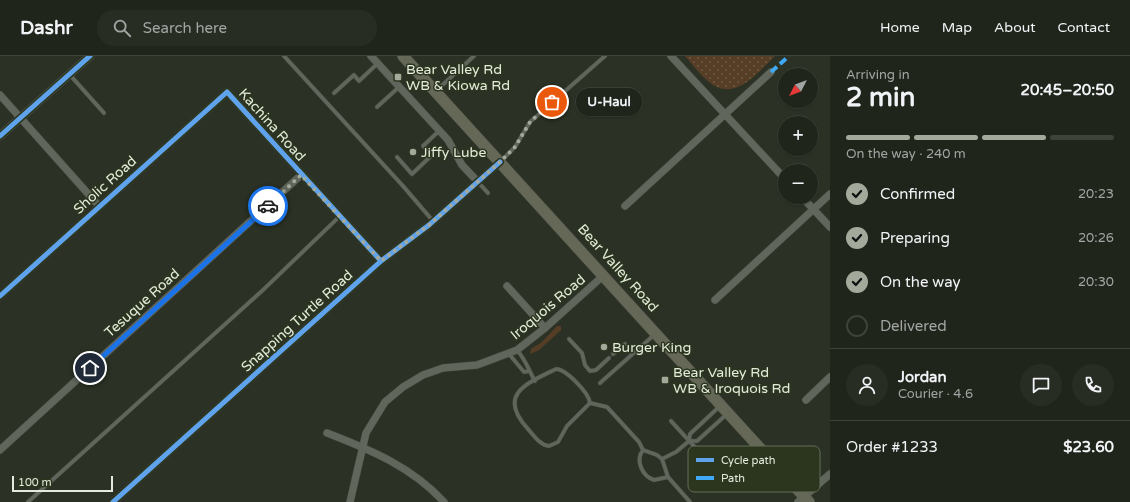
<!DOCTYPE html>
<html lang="en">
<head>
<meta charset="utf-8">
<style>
	body { margin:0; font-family:"Varela Round",sans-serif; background:#282d24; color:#f1f3f6; height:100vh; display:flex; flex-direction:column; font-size:15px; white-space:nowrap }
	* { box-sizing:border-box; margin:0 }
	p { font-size:13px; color:#a2a5a3 }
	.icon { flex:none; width:22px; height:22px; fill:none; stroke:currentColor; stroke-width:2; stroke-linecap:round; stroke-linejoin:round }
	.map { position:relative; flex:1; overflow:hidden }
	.details { display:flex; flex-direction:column; background:#20251b; width:300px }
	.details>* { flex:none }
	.needle { width:26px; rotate:228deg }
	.controls { position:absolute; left:778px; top:12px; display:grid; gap:8px }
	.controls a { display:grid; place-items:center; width:40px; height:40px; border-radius:50%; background:#20251b; box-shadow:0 1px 3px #0004,0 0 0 1px #3d423a; font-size:20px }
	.scale { position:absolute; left:12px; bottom:10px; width:101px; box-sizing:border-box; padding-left:4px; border:2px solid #e4ebdd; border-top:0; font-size:11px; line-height:14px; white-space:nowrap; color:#e4ebdd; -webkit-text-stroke:3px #2c361f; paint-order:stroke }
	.pin { position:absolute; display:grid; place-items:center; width:34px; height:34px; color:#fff; margin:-17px; border:2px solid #fff; border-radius:50%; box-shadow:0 1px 4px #0007 }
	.courier { position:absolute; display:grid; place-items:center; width:40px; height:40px; margin:-20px; border:3px solid #1a73e8; border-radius:50%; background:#fff; color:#222; box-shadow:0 1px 5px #0007 }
	.bubble { position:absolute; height:28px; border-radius:14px; background:#20251b; box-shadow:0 1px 3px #0004,0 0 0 1px #3d423a; font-size:13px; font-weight:700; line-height:28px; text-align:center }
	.overview em { font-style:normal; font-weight:700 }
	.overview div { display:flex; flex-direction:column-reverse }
	.overview { display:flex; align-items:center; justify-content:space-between; height:68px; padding:0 16px }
	h1 { font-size:26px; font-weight:700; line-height:30px }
	.bar { display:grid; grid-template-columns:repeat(4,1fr); gap:6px 4px; align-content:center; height:48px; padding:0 16px }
	.bar i { height:5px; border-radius:3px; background:#3d423a }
	.bar .current { background:#a3aa9c }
	.bar p { grid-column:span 4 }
	.line { display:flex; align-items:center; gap:10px; padding:0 16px; border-top:1px solid #3d423a }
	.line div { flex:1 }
	.round { display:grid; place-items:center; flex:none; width:42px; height:42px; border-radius:21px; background:#282d24 }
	ol { padding:0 16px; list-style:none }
	li { display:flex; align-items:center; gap:12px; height:44px }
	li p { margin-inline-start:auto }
	li .icon { padding:4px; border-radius:50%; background:#a3aa9c; color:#111; stroke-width:4 }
	li:last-child { color:#a2a5a3 }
	li i { width:22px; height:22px; border:2px solid #3d423a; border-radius:50% }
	header { display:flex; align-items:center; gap:24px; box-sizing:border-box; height:56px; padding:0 20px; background:#20251b; border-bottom:1px solid #3d423a }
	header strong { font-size:19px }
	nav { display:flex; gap:22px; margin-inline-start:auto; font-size:14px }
	.search { width:280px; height:36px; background:#282d24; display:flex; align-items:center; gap:10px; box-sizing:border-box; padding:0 14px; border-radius:22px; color:#a2a5a3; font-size:15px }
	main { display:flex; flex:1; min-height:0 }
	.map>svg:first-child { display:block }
</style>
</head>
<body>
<header>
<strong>Dashr</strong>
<div class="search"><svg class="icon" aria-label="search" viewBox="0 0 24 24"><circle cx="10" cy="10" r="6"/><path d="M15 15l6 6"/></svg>Search here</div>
<nav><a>Home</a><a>Map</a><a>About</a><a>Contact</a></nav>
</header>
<main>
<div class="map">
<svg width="830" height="446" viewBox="0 0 830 446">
	<defs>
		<pattern id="grass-dots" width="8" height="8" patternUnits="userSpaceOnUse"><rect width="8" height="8" fill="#553e25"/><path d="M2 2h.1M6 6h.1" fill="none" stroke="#6d5a44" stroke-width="1.8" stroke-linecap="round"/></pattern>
		<pattern id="forest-crowns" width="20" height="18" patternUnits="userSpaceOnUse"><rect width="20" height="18" fill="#553e25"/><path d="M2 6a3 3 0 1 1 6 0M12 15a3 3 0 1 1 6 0" fill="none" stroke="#6d5a44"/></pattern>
	</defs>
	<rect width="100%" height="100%" fill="#2b3124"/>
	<path fill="url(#grass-dots)" d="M685,0H775C759,15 738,44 713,29C702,22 693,9 685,0Z"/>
	<polygon fill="url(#forest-crowns)" points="557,270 561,270 561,274 539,294 530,298 531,293 542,286"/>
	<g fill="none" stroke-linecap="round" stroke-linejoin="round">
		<g stroke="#4a4e43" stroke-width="4.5">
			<g id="service">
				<polyline points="284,0 403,130 433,165"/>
				<polyline points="70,19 104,57"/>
				<polyline points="436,35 474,0"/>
				<polyline points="334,37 354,19 359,25 378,7"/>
				<polyline points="377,51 399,31"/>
				<polyline points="397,101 412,118 432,99 423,90 439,75"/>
				<polyline points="501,105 515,91 530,66 605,0"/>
				<polyline points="478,126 488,137"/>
				<polyline points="569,283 582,297 585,309 590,315 596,314 609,302"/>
				<path d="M517,294C527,306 528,313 535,325"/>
				<polyline points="509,298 524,316 529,315"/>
				<polyline points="613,298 625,288"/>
				<path d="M556,313C566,313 589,337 590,347L567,370L558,386L549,390C540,389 534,380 528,373C497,339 525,328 556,313Z"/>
				<polyline points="600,327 654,279"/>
				<polyline points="590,347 607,351 639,386 643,394 657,399 662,403 668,421 690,446"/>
				<polyline points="671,365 713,411"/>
				<polyline points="689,385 690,378 720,350"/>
				<path d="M643,394C635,404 642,420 654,424L668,421"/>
				<polyline points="662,403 676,396 689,385 697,385 727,358"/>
				<polyline points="737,412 758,392"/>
				<polyline points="28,446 263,234 340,160"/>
			</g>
		</g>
		<g stroke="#4a4e43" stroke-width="8">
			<g id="minor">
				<polyline points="371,0 448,84 462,109 478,126"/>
				<polyline points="671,0 785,123"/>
				<polyline points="0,39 99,150"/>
				<polyline points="802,141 830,171"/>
				<polyline points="625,150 771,16"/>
				<polyline points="507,230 545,272"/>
				<polyline points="0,240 227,36 381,205"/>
				<polyline points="715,244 830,138"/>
				<polyline points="806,344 830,321"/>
				<path d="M327,377C371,394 412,411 444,446"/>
				<polyline points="0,394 301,119"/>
				<polyline points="113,446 381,205 429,169 500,106"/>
				<polyline points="350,446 366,377 385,346 403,331 423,319 443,312 477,309 517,294 545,272 604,219"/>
				<polyline points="798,446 830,418"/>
			</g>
		</g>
		<g stroke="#4a4e43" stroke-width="9">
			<polyline id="tertiary" points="0,80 90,0"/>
		</g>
		<g stroke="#4a4e43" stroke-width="12">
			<polyline id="primary" points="403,0 809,446"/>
		</g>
		<use href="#service" stroke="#61665c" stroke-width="3.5"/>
		<use href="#minor" stroke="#61665c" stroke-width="7"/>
		<use href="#tertiary" stroke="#61665c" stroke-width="8"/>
		<use href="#primary" stroke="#656757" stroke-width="11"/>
		<polyline stroke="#3fa9f5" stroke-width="4" stroke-dasharray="8 4" stroke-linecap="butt" points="771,16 789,0"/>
		<g stroke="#2c361f" stroke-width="8">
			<g id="cycleway">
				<polyline points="0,80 90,0"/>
				<polyline points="0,240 227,36 381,205"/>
				<polyline points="113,446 381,205 429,169 500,106"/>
			</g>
		</g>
		<use href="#cycleway" stroke="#60a3ed" stroke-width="5"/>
	</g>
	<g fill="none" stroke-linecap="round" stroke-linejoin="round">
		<polyline stroke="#a3aa9c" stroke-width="4" stroke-dasharray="0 7.2" points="268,150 301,119 381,205 429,169 500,106 515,91 530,66 552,46"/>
		<polyline stroke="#1a73e8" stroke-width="5" points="90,312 268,150"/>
	</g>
	<g fill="#a3aa9c" stroke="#2c361f" stroke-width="1.5">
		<rect x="394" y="17" width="8" height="8" rx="2"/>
		<circle cx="413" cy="96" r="4"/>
		<circle cx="604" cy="291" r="4"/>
		<rect x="661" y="320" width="8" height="8" rx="2"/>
	</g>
	<g text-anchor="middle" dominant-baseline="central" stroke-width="3" stroke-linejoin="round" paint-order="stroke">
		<g font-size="14" fill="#e4ebdd" stroke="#2c361f" text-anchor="start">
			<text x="406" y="13">Bear Valley Rd<tspan x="406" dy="16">WB &amp; Kiowa Rd</tspan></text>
			<text x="421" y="96">Jiffy Lube</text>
			<text x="612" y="291">Burger King</text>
			<text x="673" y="316">Bear Valley Rd<tspan x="673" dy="16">WB &amp; Iroquois Rd</tspan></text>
		</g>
		<g font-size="14" fill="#e4ebdd" stroke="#2c361f">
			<text transform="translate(272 69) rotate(48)">Kachina Road</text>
			<text transform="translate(105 129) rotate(-42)">Sholic Road</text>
			<text transform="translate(618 212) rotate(48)">Bear Valley Road</text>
			<text transform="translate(142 247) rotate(-42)">Tesuque Road</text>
			<text transform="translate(548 251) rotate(-40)">Iroquois Road</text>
			<text transform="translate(297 265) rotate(-42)">Snapping Turtle Road</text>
		</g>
	</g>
	<rect x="688" y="390" width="132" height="46" rx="6" fill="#2c361f" stroke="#636c58" stroke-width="1"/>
	<rect x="696" y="402" width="18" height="4" fill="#60a3ed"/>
	<rect x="696" y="420" width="18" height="4" fill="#3fa9f5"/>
	<g font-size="11" fill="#e4ebdd">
		<text x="721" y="408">Cycle path</text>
		<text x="721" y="426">Path</text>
	</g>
</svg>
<div class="controls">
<a><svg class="needle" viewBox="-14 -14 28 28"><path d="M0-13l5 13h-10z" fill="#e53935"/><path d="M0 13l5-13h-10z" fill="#a2a5a3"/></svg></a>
<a>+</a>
<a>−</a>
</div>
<div class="scale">100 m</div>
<div class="pin" style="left:552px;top:46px;background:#ea580c"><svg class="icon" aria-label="bag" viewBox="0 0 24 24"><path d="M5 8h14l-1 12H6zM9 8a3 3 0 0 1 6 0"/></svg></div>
<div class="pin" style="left:90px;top:312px;background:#1f2937"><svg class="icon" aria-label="home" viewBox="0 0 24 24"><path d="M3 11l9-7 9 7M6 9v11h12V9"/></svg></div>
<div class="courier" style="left:268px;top:150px"><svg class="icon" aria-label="car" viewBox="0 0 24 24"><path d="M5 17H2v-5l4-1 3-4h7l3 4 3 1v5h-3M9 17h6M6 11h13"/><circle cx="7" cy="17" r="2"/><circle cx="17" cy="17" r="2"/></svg></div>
<div class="bubble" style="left:576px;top:32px;width:66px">U-Haul</div>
</div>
<section class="details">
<div class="overview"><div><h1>2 min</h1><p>Arriving in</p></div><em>20:45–20:50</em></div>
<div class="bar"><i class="current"></i><i class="current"></i><i class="current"></i><i></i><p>On the way · 240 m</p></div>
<ol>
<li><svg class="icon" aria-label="check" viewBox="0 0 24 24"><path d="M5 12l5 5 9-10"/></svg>Confirmed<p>20:23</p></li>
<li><svg class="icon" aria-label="check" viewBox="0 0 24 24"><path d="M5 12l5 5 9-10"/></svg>Preparing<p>20:26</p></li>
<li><svg class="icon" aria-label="check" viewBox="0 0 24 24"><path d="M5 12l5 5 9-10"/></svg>On the way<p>20:30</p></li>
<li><i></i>Delivered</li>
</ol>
<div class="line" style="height:72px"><a class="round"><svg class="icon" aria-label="person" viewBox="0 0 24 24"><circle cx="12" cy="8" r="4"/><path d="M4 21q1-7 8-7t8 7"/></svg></a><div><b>Jordan</b><p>Courier · 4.6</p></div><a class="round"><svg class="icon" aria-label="chat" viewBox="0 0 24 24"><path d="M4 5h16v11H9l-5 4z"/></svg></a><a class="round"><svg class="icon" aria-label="phone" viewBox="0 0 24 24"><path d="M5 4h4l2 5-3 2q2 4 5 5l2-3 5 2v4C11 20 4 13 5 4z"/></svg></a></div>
<div class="line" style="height:52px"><div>Order #1233</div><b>$23.60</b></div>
</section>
</main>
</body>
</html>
